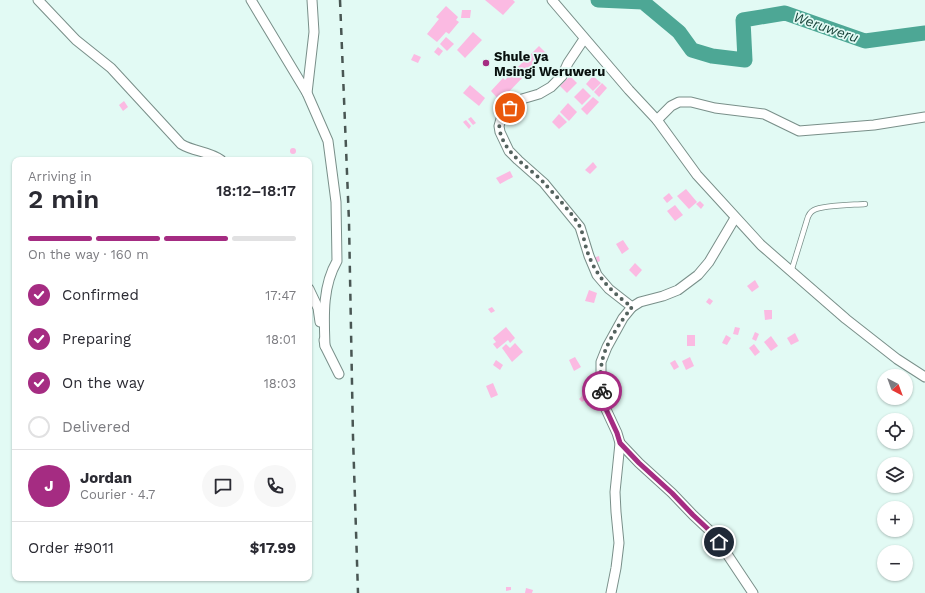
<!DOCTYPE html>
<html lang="en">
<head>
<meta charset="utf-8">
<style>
	body { margin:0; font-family:"Work Sans",sans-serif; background:#f7f7f7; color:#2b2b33; height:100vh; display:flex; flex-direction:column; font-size:15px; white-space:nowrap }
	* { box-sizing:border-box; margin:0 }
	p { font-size:13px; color:#7c7c81 }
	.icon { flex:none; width:22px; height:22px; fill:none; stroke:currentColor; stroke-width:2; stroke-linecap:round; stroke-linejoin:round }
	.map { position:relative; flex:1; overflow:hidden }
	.sheet { position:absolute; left:12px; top:157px; width:300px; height:424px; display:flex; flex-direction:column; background:#fff; border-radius:8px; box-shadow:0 1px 3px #0004 }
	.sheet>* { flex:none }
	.needle { width:26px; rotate:139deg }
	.buttons { position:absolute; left:877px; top:369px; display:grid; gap:8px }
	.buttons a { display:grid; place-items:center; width:36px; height:36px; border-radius:50%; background:#fff; box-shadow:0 1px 3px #0004; font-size:20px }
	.pin { position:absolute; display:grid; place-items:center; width:34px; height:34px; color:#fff; margin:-17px; border:2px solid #fff; border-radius:50%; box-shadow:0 1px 4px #0007 }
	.courier { position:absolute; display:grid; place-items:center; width:40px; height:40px; margin:-20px; border:3px solid #a52c82; border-radius:50%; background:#fff; color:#222; box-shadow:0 1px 5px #0007 }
	.headline em { font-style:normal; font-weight:600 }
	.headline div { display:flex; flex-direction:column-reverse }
	.headline { display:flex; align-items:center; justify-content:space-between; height:68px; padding:0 16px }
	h1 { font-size:26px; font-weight:600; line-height:30px }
	.bar { display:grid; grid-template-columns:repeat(4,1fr); gap:6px 4px; align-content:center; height:48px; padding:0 16px }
	.bar i { height:5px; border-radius:3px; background:#e1e1e2 }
	.bar .current { background:#a52c82 }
	.bar p { grid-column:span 4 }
	.line { display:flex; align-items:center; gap:10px; padding:0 16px; border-top:1px solid #e1e1e2 }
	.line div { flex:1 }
	.round { display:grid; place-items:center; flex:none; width:42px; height:42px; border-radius:21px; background:#f7f7f7 }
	ol { padding:0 16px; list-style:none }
	li { display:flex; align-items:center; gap:12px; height:44px }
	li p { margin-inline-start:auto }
	li .icon { padding:4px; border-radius:50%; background:#a52c82; color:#fff; stroke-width:4 }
	li:last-child { color:#7c7c81 }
	li i { width:22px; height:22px; border:2px solid #e1e1e2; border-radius:50% }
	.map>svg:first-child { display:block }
</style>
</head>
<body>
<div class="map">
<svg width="925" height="593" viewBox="0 0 925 593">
	<rect width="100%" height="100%" fill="#e2faf4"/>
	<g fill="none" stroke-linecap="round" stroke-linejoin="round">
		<polyline stroke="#4da795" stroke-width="15" points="598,0 643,2 679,32 692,50 712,56 745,60 743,20 785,13 865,41 925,33"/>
	</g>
	<g fill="#fbbae2">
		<polygon points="485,0 513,0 515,2 503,15"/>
		<polygon points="446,6 458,17 456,20 459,22 449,34 446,32 437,42 427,34 439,19 436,17"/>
		<polygon points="462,10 471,10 470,18 461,18"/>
		<polygon points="473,32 482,40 465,58 457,50"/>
		<polygon points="446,37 454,44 447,51 440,44"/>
		<polygon points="539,46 546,53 500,101 491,91 503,78 505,80"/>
		<polygon points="438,47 443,51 439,56 434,52"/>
		<polygon points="414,54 421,57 418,63 411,60"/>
		<polygon points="570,76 577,83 567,93 560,86"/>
		<polygon points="593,76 601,83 593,91 586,84"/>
		<polygon points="602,83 607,88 599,97 594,92"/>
		<polygon points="470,85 485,98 479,106 463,93"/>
		<polygon points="583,88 591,96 582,105 574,97"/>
		<polygon points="593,97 599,102 587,115 581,109"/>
		<polygon points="124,101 128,107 123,111 119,105"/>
		<polygon points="568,103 577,112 569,121 560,112"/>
		<polygon points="559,114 567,122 559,129 552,122"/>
		<polygon points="471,117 476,123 473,125 468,119"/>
		<polygon points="466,120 471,126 469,129 463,122"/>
		<circle cx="293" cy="151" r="3"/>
		<polygon points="593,162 597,167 590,174 585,170"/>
		<polygon points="510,171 513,177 500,184 496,178"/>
		<polygon points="686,189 697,202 689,209 677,196"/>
		<polygon points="669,193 673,198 667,203 663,198"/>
		<polygon points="700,201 704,205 701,209 696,204"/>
		<polygon points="675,205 683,215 675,221 667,211"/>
		<polygon points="623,240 629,249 622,254 616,244"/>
		<polygon points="599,256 600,261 596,263 593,258"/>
		<polygon points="635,263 642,270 636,277 629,270"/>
		<polygon points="755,280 759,287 752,292 747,286"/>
		<polygon points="589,290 597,293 594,303 585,301"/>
		<polygon points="709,298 713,301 710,305 706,302"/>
		<polygon points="492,307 495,311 491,313 488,309"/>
		<polygon points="764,310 772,310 772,319 765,320"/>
		<polygon points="506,327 515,338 510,343 508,340 497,349 493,344 496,342 493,338"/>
		<polygon points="735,327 740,328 738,335 733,334"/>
		<polygon points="755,332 759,334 756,341 752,339"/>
		<polygon points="795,333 799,341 791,345 787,338"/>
		<rect x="687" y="335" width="8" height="11"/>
		<polygon points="726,335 731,338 727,345 722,343"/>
		<polygon points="771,336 778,346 771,351 764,342"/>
		<polygon points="515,343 523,352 512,362 502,348 506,344 510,348"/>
		<polygon points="754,344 760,352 755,356 749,348"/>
		<polygon points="575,357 581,367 574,371 569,360"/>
		<polygon points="690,357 694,366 686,370 682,361"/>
		<polygon points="496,360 503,365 500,370 493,365"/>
		<polygon points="675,360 679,367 674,370 670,363"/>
		<polygon points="493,383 498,395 491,398 486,386"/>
		<polygon points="583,395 585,400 582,402 579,399"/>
		<polygon points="506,587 511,587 511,590 506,591"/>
		<polygon points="526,588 533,590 532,593 525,593"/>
	</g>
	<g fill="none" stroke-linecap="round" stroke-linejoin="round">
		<g stroke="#798f89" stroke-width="6">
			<path id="service" d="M791,272L807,220C808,216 810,212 814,210C824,205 853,205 865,204"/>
		</g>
		<g stroke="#798f89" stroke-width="11">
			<g id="minor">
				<path d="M38,0L76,40L111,68L181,144C194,152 209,151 221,160"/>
				<polyline points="251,0 307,93"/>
				<path d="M312,0L314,32L307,93L328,141L336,202L337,261C322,287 324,317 325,346"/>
				<polyline points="552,0 629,90 657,120 697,175 761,245 846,319 897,359 925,377"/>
				<polyline points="584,39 568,63 562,76 551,87 539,94 522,99 510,108 501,119 499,126 500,132 509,151 518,160 544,183 580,227 589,256 597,275 609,289 632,307"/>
				<polyline points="657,120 671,106 679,102 691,102 715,108 764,114 799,131 874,125 925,117"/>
				<polyline points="309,289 318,308 320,322"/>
				<polyline points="324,340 325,346 339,374"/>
				<polyline points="620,443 639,463 672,493 693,515 709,530 719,542 753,593"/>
				<polyline points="611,593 616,568 619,543 616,512 615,492 620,443 617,433 604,405 601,385 601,362 607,347 623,318 632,307 640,302 663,296 678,290 698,275 709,262 735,218"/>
			</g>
		</g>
		<use href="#service" stroke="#fff" stroke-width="4.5"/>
		<use href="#minor" stroke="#fff" stroke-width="9"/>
		<polyline stroke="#495653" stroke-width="2.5" stroke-dasharray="7 7" stroke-linecap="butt" points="340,0 349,222 353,437 358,593"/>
	</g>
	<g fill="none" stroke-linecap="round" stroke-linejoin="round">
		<path stroke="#54625e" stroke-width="4" stroke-dasharray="0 7.2" d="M510,108C504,115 497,122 500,132C507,157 530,167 545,184C555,195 574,215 580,227C584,236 585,247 589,256C598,279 613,293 632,307C621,321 605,344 602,362C600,371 600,382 602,391"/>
		<polyline stroke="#a52c82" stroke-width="5" points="602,391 604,405 617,433 620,443 639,463 672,493 693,515 709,530 719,542"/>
	</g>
	<circle fill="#a52c82" stroke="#e2faf4" stroke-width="1.5" cx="486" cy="63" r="4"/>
	<g text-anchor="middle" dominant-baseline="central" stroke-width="3.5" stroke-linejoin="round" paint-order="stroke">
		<g font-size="13" font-weight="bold" fill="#08100e" stroke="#e2faf4" text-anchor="start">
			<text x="494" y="56">Shule ya<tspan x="494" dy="15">Msingi Weruweru</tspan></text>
		</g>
		<g font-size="14" font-style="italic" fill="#1a443b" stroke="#e2faf4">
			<text transform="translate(826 27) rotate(19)">Weruweru</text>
		</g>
	</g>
</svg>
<div class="buttons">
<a><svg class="needle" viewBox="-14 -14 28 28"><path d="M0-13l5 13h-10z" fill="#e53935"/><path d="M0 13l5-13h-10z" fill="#7c7c81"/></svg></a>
<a><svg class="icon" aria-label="locate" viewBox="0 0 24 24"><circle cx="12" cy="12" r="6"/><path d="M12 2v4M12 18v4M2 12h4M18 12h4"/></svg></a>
<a><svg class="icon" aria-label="layers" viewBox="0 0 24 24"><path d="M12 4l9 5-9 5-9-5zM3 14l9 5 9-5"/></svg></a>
<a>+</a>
<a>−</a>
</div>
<div class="pin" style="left:510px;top:108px;background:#ea580c"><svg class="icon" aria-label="bag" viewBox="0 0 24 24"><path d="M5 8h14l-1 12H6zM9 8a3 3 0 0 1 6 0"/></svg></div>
<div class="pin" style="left:719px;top:542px;background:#1f2937"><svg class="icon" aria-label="home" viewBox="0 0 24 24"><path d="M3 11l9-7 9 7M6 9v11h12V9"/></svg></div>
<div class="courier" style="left:602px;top:391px"><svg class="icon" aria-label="bike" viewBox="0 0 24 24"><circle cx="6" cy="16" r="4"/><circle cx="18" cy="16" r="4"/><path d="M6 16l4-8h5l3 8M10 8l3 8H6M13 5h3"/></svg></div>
<section class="sheet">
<div class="headline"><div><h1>2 min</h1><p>Arriving in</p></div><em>18:12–18:17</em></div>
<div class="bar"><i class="current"></i><i class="current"></i><i class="current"></i><i></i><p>On the way · 160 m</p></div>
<ol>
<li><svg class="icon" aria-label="check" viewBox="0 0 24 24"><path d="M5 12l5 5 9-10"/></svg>Confirmed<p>17:47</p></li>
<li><svg class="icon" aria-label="check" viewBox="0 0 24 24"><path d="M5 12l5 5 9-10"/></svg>Preparing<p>18:01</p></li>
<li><svg class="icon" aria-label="check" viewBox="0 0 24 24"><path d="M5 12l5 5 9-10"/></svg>On the way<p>18:03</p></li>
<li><i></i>Delivered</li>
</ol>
<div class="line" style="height:72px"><b class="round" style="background:#a52c82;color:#fff">J</b><div><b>Jordan</b><p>Courier · 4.7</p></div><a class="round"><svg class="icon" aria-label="chat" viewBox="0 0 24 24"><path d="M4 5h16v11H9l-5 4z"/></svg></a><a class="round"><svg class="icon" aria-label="phone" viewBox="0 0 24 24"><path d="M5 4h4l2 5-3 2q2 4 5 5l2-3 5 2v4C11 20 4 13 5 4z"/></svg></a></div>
<div class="line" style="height:52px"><div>Order #9011</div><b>$17.99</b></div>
</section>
</div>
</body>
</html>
